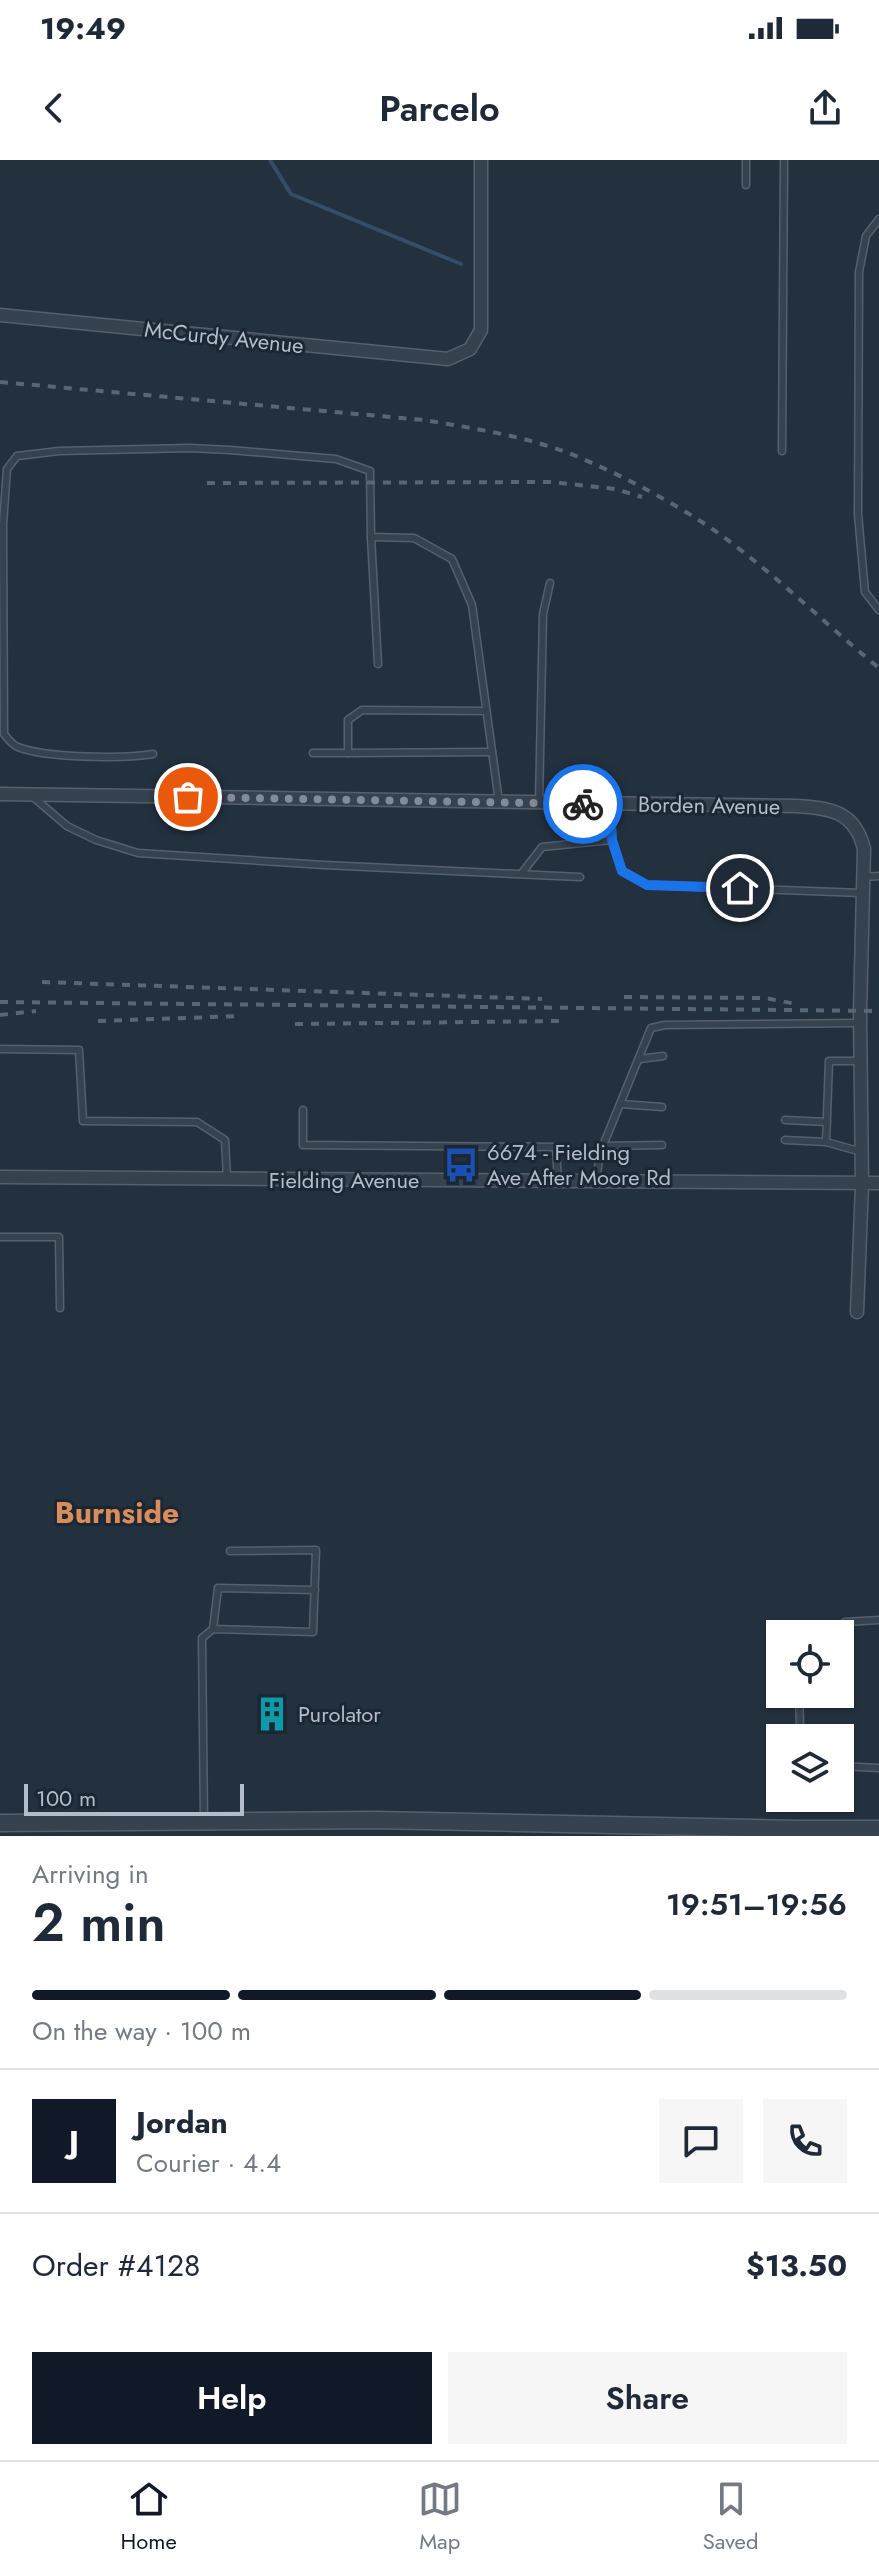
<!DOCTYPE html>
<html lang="en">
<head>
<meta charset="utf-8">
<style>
	body { margin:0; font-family:Jost,sans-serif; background:#f6f6f7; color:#1f2937; height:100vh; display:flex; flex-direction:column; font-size:30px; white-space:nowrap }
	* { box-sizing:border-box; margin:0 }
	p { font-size:26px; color:#747a83 }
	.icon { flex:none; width:44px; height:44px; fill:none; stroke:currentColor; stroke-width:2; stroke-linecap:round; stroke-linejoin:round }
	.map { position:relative; height:1676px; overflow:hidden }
	.sheet { display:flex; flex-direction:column; background:#fff; flex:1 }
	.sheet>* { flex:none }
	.tools { position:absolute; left:766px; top:1460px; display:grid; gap:16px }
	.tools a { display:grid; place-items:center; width:88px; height:88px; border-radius:0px; background:#fff; box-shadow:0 2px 6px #0004; font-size:40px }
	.scale { position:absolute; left:24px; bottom:20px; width:220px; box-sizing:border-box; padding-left:8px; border:4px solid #b3bdca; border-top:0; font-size:22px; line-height:28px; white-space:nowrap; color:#b3bdca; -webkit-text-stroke:6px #1c2734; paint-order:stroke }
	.pin { position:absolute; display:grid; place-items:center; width:68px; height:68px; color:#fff; margin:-34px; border:4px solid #fff; border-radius:50%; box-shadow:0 2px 8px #0007 }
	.courier { position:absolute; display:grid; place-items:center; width:80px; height:80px; margin:-40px; border:6px solid #1a73e8; border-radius:50%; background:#fff; color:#222; box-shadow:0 2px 10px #0007 }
	.head em { font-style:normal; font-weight:600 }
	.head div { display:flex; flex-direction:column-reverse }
	.head { display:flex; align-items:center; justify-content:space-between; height:136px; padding:0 32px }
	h1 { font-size:52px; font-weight:600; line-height:60px }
	.bar { display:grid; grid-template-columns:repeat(4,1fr); gap:12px 8px; align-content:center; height:96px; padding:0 32px }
	.bar i { height:10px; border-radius:6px; background:#e0e1e3 }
	.bar .on { background:#111827 }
	.bar p { grid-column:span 4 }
	.line { display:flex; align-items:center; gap:20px; padding:0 32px; border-top:2px solid #e0e1e3 }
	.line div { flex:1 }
	.round { display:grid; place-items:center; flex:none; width:84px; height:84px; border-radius:0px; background:#f6f6f7 }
	.action { display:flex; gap:16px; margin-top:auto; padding:16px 32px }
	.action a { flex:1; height:92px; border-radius:0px; background:#111827; color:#fff; font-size:32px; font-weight:600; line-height:92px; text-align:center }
	.action a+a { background:#f6f6f7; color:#1f2937 }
	.status { display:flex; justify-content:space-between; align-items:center; height:56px; padding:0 40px; background:#fff; direction:ltr }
	.status svg { height:22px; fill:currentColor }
	header { display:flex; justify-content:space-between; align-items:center; height:104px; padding:0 32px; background:#fff; font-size:36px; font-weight:600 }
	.tabs { display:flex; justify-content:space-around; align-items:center; height:112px; border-top:2px solid #e0e1e3; background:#fff; font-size:22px; color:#747a83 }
	.tabs a { display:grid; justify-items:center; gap:4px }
	.tabs .on { color:#111827 }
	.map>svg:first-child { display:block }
</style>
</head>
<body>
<div class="status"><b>19:49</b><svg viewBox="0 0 49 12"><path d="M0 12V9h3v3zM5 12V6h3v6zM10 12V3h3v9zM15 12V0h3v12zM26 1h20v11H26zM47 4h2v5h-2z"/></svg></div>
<header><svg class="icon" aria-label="back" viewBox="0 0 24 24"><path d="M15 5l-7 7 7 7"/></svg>Parcelo<svg class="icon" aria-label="share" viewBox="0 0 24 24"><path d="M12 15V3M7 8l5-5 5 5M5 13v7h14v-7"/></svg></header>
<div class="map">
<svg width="879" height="1676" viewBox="0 0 879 1676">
	<rect width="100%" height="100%" fill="#23313f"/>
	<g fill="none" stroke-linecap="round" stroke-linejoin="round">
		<polyline stroke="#354d67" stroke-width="4" points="270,0 291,34 461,104"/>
		<g stroke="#55606d" stroke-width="9">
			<g id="service">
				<polyline points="746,0 746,25"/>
				<polyline points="879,59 866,76 859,112 858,354 865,432 879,450"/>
				<polyline points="782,291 784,0"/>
				<polyline points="371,377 378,504"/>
				<polyline points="486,551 362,550 348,560 348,593 492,592"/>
				<polyline points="313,593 348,593"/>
				<path d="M153,594C123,599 45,598 18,587C12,585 8,579 4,574L3,364L7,309L17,296L59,291L190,288L230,290L336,299L370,311L371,377L414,378L452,399L472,445L499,642"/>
				<polyline points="32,636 67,666 96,680 138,693 324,705 580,717"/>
				<polyline points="539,642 543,454 550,423"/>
				<polyline points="610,644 612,680 622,711 647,725 862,733"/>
				<polyline points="522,713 542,687 612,680"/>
				<polyline points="863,717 879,716"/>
				<polyline points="0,889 79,890 83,961 197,962 225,980 227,1019"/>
				<polyline points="640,899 663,896"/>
				<polyline points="861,901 829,901 826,982 862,992"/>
				<polyline points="621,944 662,947"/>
				<polyline points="303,950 303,985 556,987 558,1022"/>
				<polyline points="785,960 827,962"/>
				<polyline points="785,980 826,982"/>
				<polyline points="604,986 662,985"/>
				<polyline points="596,1021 600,993 651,868 665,865 860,863"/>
				<polyline points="0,1077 59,1077 60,1148"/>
				<polyline points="213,1469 218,1428 315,1430"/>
				<polyline points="835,1474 845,1462 879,1460"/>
				<polyline points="799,1534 800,1567 806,1578"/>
				<polyline points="840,1606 879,1608"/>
				<polyline points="204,1661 202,1478 213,1469 313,1472 316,1390 230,1391"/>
			</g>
		</g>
		<g stroke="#55606d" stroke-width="15">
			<g id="minor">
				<polyline points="0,155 448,199 470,189 481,170 481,0"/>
				<path d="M0,634L796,646C830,648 855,651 864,689L860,852L862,1024L857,1152"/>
				<polyline points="0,1017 879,1023"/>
			</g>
		</g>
		<g stroke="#55606d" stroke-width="19">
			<polyline id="tertiary" points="0,1663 375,1660 798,1669 879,1669"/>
		</g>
		<use href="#service" stroke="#37424f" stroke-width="6"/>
		<use href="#minor" stroke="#37424f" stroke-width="12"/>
		<use href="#tertiary" stroke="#37424f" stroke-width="16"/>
		<g stroke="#586776" stroke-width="4" stroke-dasharray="8 8" stroke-linecap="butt">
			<path d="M0,222L424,260C477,269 533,277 583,299C627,318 672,342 711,368C771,410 823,462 879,508"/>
			<polyline points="207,323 551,322 615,329 642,337"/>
			<polyline points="42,822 542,839"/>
			<polyline points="624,837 765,838 796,844"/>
			<polyline points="0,842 879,851"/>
			<polyline points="0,855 36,851"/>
			<polyline points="98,861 242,856"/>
			<polyline points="295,864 562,861"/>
		</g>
	</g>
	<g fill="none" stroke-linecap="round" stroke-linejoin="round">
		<polyline stroke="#818c99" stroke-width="8" stroke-dasharray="0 14.4" points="188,637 583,644"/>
		<polyline stroke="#1a73e8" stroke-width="10" points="583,644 610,644 612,680 622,711 647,725 740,728"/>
	</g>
	<defs>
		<g id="bus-bare" transform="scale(2.76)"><path d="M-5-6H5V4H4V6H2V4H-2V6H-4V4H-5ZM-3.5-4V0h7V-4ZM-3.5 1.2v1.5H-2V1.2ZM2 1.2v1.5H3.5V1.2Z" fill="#1a4fb4" stroke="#1c2734" stroke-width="2.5" paint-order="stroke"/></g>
		<g id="building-bare" transform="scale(2.76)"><path d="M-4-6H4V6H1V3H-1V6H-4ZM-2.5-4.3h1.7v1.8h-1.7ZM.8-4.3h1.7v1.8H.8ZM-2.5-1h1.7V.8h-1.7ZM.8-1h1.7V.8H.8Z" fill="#0f9aa8" stroke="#1c2734" stroke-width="2.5" paint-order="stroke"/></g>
	</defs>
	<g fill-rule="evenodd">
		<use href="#bus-bare" x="461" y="1005"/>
		<use href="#building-bare" x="272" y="1554"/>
	</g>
	<g text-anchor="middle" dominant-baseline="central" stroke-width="6" stroke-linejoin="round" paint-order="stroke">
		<g font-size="22" fill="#b3bdca" stroke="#1c2734">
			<text transform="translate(224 177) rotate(6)">McCurdy Avenue</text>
			<text transform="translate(709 645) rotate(1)">Borden Avenue</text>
			<text x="344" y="1020">Fielding Avenue</text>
		</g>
		<g font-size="22" fill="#b3bdca" stroke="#1c2734" text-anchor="start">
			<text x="487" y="992">6674 - Fielding<tspan x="487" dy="25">Ave After Moore Rd</tspan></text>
			<text x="298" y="1554">Purolator</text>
		</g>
		<g font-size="30" font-weight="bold" fill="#db8c5d" stroke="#1c2734">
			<text x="117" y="1352">Burnside</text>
		</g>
	</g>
</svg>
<div class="tools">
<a><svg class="icon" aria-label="locate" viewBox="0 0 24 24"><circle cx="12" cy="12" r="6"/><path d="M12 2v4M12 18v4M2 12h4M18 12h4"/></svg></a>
<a><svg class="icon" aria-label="layers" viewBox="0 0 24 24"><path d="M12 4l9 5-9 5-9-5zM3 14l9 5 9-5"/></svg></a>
</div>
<div class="scale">100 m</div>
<div class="pin" style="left:188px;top:637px;background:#ea580c"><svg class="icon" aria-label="bag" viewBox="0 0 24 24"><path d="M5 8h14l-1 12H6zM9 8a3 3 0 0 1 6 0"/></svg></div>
<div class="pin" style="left:740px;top:728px;background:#1f2937"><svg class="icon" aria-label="home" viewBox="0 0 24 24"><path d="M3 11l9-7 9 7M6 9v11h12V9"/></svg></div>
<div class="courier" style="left:583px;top:644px"><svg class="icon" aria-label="bike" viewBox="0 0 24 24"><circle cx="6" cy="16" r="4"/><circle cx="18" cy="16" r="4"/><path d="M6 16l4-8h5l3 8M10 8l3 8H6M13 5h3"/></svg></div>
</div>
<section class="sheet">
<div class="head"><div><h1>2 min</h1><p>Arriving in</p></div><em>19:51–19:56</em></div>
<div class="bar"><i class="on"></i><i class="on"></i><i class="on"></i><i></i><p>On the way · 100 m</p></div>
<div class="line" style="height:144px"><b class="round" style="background:#111827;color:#fff">J</b><div><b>Jordan</b><p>Courier · 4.4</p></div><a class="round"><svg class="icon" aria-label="chat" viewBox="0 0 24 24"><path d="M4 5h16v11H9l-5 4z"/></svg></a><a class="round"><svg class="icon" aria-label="phone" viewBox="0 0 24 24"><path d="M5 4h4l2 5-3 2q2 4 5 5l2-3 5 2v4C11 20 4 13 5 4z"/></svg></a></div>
<div class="line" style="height:104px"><div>Order #4128</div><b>$13.50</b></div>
<div class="action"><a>Help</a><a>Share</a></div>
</section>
<nav class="tabs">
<a class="on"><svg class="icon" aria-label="home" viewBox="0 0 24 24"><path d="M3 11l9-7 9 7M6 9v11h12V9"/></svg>Home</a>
<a><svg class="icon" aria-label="map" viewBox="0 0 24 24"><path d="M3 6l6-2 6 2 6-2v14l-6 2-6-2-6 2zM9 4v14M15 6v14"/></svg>Map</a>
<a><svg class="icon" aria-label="saved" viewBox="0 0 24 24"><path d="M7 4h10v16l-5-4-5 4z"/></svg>Saved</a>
</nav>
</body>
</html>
